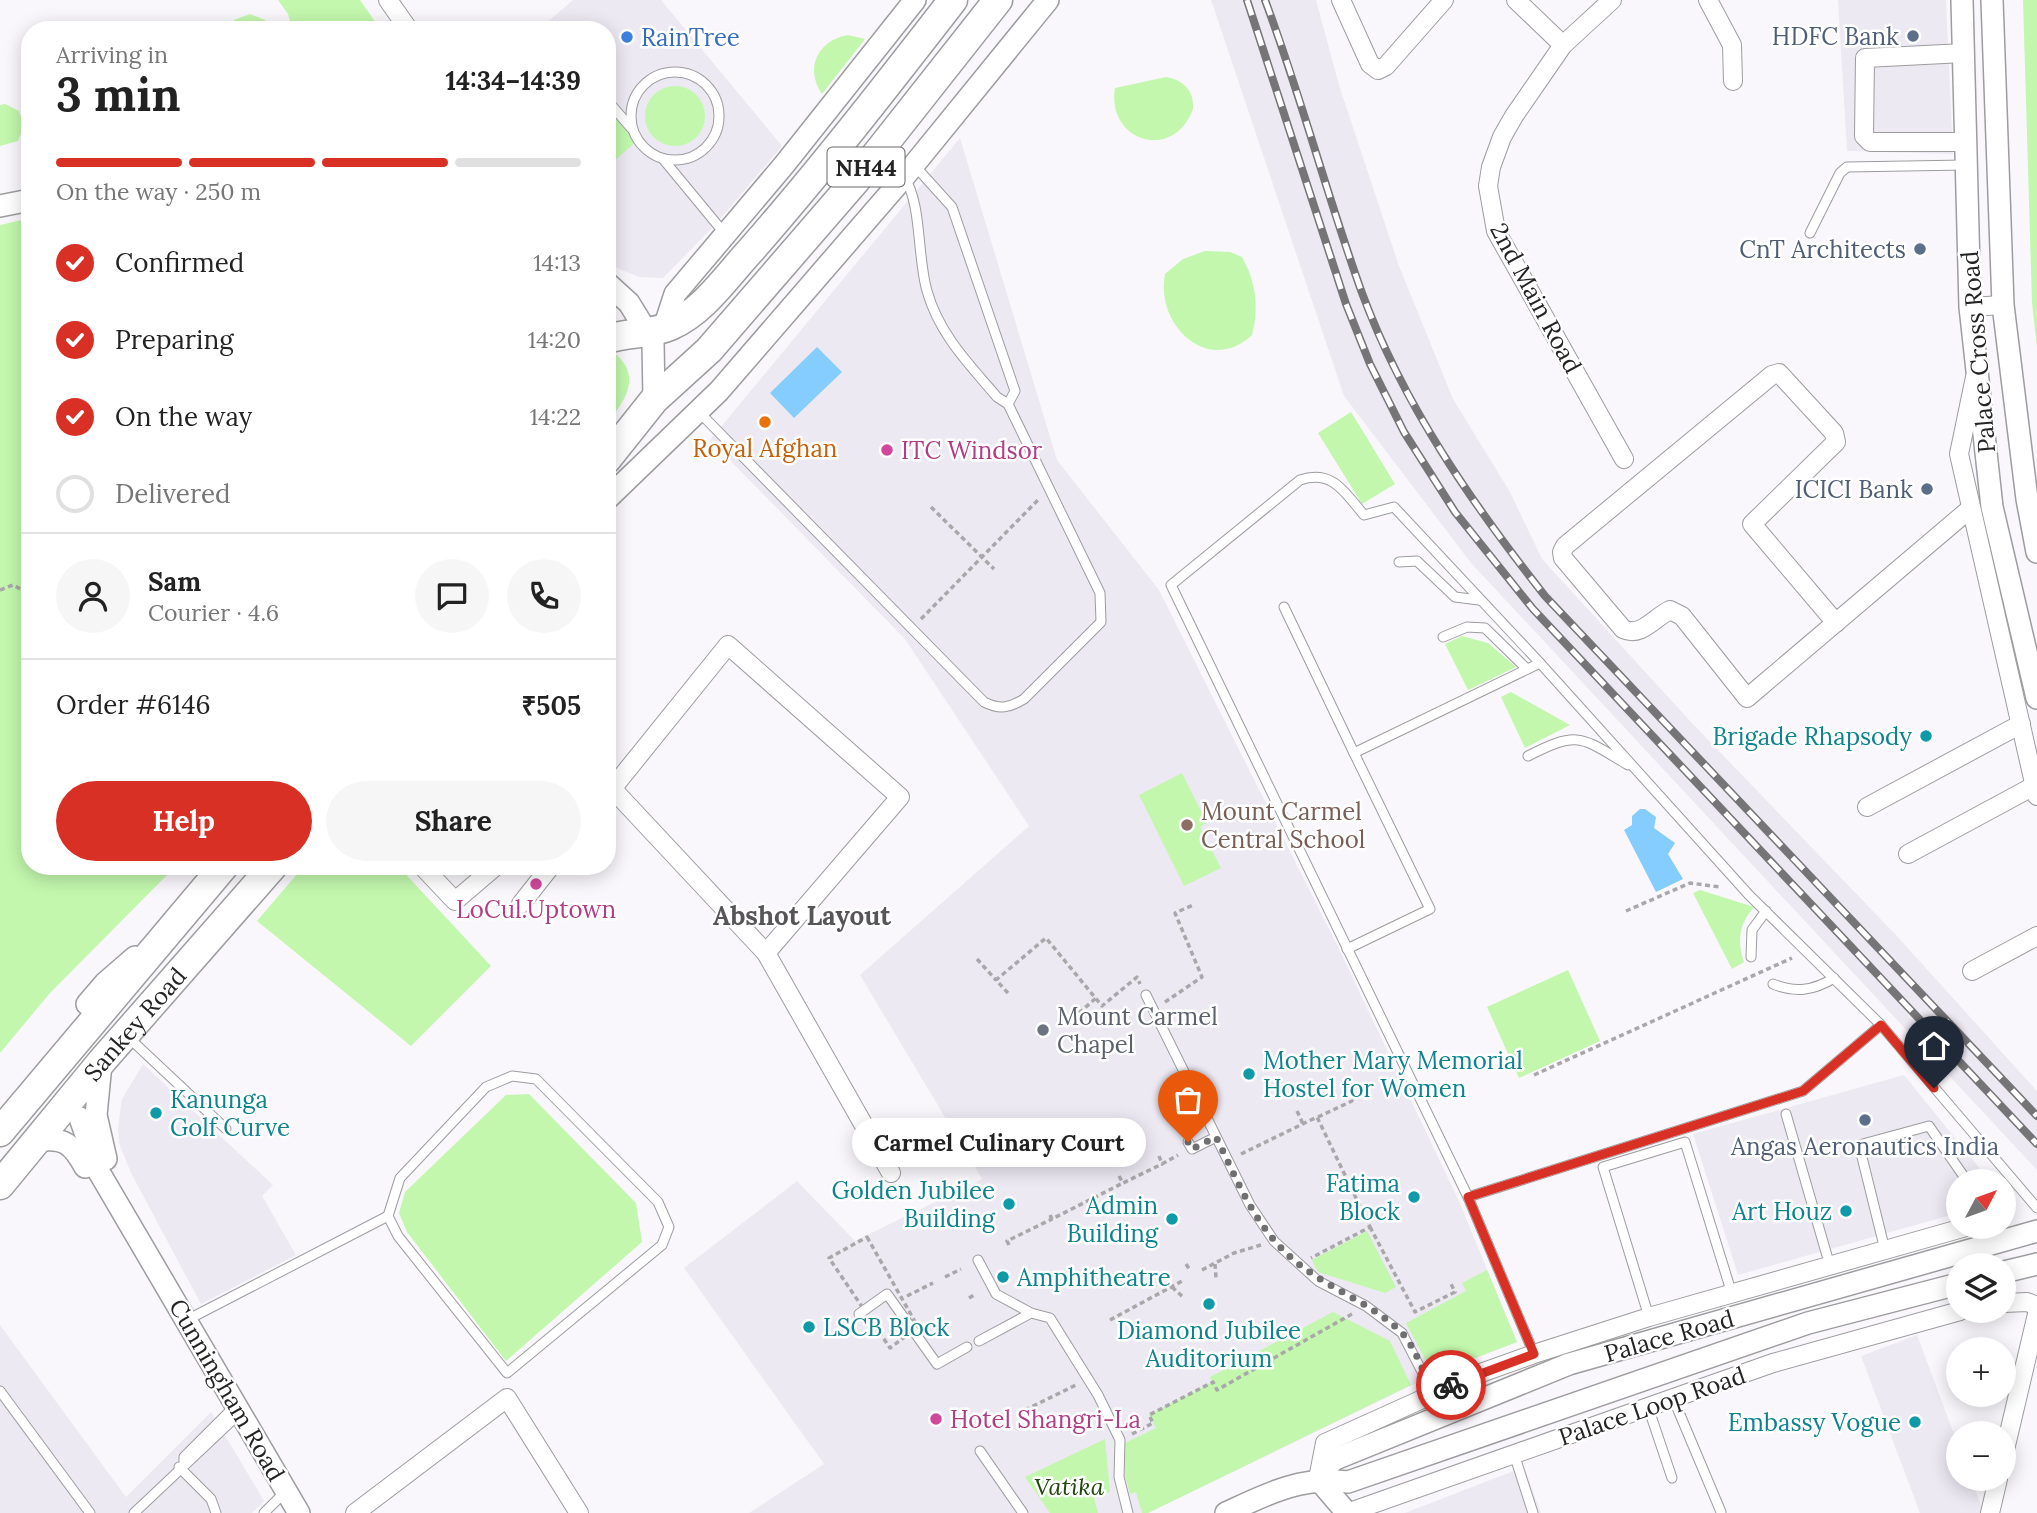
<!DOCTYPE html>
<html lang="en">
<head>
<meta charset="utf-8">
<style>
	body { margin:0; font-family:Lora,serif; background:#f6f6f6; color:#222; height:100vh; display:flex; flex-direction:column; font-size:26px; white-space:nowrap }
	* { box-sizing:border-box; margin:0 }
	p { font-size:23px; color:#767676 }
	.icon { flex:none; width:38px; height:38px; fill:none; stroke:currentColor; stroke-width:2; stroke-linecap:round; stroke-linejoin:round }
	.map { position:relative; flex:1; overflow:hidden }
	.details { position:absolute; left:21px; top:21px; width:595px; height:854px; display:flex; flex-direction:column; background:#fff; border-radius:28px; box-shadow:0 4px 18px #0003 }
	.details>* { flex:none }
	.needle { width:46px; rotate:49deg }
	.fabs { position:absolute; left:1946px; top:1169px; display:grid; gap:14px }
	.fabs a { display:grid; place-items:center; width:70px; height:70px; border-radius:50%; background:#fff; box-shadow:0 4px 18px #0003; font-size:35px }
	.pin { position:absolute; display:grid; place-items:center; width:60px; height:60px; color:#fff; margin:-72px -30px; border-radius:50% 50% 50% 0; rotate:-45deg; box-shadow:0 0 7px #0007 }
	.pin .icon { rotate:45deg }
	.courier { position:absolute; display:grid; place-items:center; width:70px; height:70px; margin:-35px; border:5px solid #d93025; border-radius:50%; background:#fff; color:#222; box-shadow:0 2px 9px #0007 }
	.bubble { position:absolute; height:49px; border-radius:24px; background:#fff; box-shadow:0 4px 18px #0003; font-size:23px; font-weight:700; line-height:49px; text-align:center }
	.summary em { font-style:normal; font-weight:700 }
	.summary div { display:flex; flex-direction:column-reverse }
	.summary { display:flex; align-items:center; justify-content:space-between; height:119px; padding:0 35px }
	h1 { font-size:46px; font-weight:700; line-height:52px }
	.bar { display:grid; grid-template-columns:repeat(4,1fr); gap:10px 7px; align-content:center; height:84px; padding:0 35px }
	.bar i { height:9px; border-radius:5px; background:#e0e0e0 }
	.bar .on { background:#d93025 }
	.bar p { grid-column:span 4 }
	.line { display:flex; align-items:center; gap:18px; padding:0 35px; border-top:2px solid #e0e0e0 }
	.line div { flex:1 }
	.round { display:grid; place-items:center; flex:none; width:74px; height:74px; border-radius:37px; background:#f6f6f6 }
	ol { padding:0 35px; list-style:none }
	li { display:flex; align-items:center; gap:21px; height:77px }
	li p { margin-inline-start:auto }
	li .icon { padding:7px; border-radius:50%; background:#d93025; color:#fff; stroke-width:4 }
	li:last-child { color:#767676 }
	li i { width:38px; height:38px; border:4px solid #e0e0e0; border-radius:50% }
	.action { display:flex; gap:14px; margin-top:auto; padding:14px 35px }
	.action a { flex:1; height:80px; border-radius:42px; background:#d93025; color:#fff; font-size:28px; font-weight:700; line-height:80px; text-align:center }
	.action a+a { background:#f6f6f6; color:#222 }
	.map>svg:first-child { display:block }
</style>
</head>
<body>
<div class="map">
<svg width="2037" height="1513" viewBox="0 0 2037 1513">
	<rect width="100%" height="100%" fill="#f9f7fb"/>
	<g fill="#ede9f3">
		<polygon points="573,0 661,0 782,146 716,224 663,278 639,277 617,268 607,255 607,30 538,30"/>
		<polygon points="1211,0 1316,0 1339,85 1399,266 1453,399 1510,492 1542,559 1691,722 1895,934 2037,1091 2037,1170 1471,563 1344,396"/>
		<polygon points="1838,0 1946,0 1953,154 1847,151"/>
		<polygon points="960,138 1057,460 1159,590 1338,947 1459,1201 1517,1342 1433,1375 1148,1513 749,1513 824,1464 684,1268 797,1181 855,1241 982,1179 860,975 1029,826 905,639 710,440"/>
		<polygon points="143,1064 273,1185 262,1196 296,1255 201,1304 131,1173 119,1143 118,1128 122,1099"/>
		<polygon points="1904,1075 1990,1181 1958,1181 1958,1213 1738,1275 1693,1134"/>
		<polygon points="0,1325 126,1497 211,1412 264,1501 252,1513 0,1513"/>
		<polygon points="1917,1335 1958,1445 1958,1479 1971,1479 1984,1513 1920,1513 1861,1356"/>
		<polygon points="1524,1467 1541,1513 1405,1513"/>
	</g>
	<g fill="#c2f7ad">
		<polygon points="278,0 360,0 381,30 292,30 288,14"/>
		<polygon points="2023,0 2037,0 2037,347 2032,303"/>
		<polygon points="250,14 265,20 271,30 229,30 234,20"/>
		<path d="M848,35L865,39L822,94C804,68 818,40 848,35Z"/>
		<path d="M1166,77C1184,80 1194,91 1193,109C1173,163 1106,141 1115,88Z"/>
		<circle cx="675" cy="116" r="30"/>
		<polygon points="5,104 19,111 24,126 18,141 0,146 0,105"/>
		<polygon points="607,109 636,142 607,167"/>
		<polygon points="30,218 30,866 176,866 50,993 0,1053 0,225"/>
		<path d="M1205,251L1230,252L1242,257C1256,282 1259,307 1252,335C1208,376 1155,325 1165,274L1183,259Z"/>
		<path d="M617,355C642,379 624,401 607,424V356Z"/>
		<polygon points="1351,412 1395,484 1362,504 1318,433"/>
		<polygon points="1462,636 1488,643 1516,667 1468,690 1445,644"/>
		<polygon points="1511,692 1570,725 1525,748 1501,697"/>
		<polygon points="1182,773 1207,823 1200,827 1221,868 1184,886 1139,795"/>
		<polygon points="304,866 398,866 491,966 411,1046 257,921"/>
		<path d="M1700,890L1754,907C1739,924 1737,941 1744,962L1732,969L1693,893Z"/>
		<polygon points="1568,970 1600,1041 1519,1078 1487,1007"/>
		<polygon points="529,1094 636,1203 642,1242 506,1361 407,1232 399,1213 405,1192 506,1095"/>
		<polygon points="1367,1231 1396,1287 1385,1293 1318,1272 1312,1260"/>
		<polygon points="1487,1270 1517,1342 1433,1374 1406,1323 1466,1291 1462,1283"/>
		<polygon points="1333,1312 1390,1341 1411,1385 1148,1513 1142,1513 1136,1492 1130,1494 1125,1475 1125,1443 1156,1428 1149,1415 1212,1382 1210,1377"/>
		<polygon points="1105,1439 1110,1492 1094,1498 1098,1513 1050,1513 1025,1477"/>
	</g>
	<g fill="#84cdfe">
		<polygon points="817,347 842,372 794,418 770,393"/>
		<polygon points="1640,809 1645,809 1656,817 1654,828 1675,843 1668,854 1683,879 1656,892 1624,830 1632,825 1632,816"/>
	</g>
	<g fill="none" stroke-linecap="round" stroke-linejoin="round">
		<g stroke="#9d9c9f" stroke-width="11">
			<g id="service">
				<circle cx="675" cy="116" r="44"/>
				<polyline points="607,100 631,128"/>
				<polyline points="663,159 725,234"/>
				<path d="M904,177C922,203 917,257 927,291C939,334 969,364 997,397L1008,404L1015,391L952,207L915,166"/>
				<polyline points="1810,233 1840,173 1847,167 1965,165"/>
				<path d="M699,412L984,702C1000,710 1009,708 1024,699L1101,622L1100,593L1008,404"/>
				<polyline points="1399,562 1417,561 1455,597 1479,600"/>
				<polyline points="1284,607 1354,753 1540,663"/>
				<polyline points="1443,637 1467,627 1485,628 1527,669"/>
				<path d="M1528,756C1579,730 1581,737 1628,765"/>
				<polyline points="1347,949 1430,909 1354,753"/>
				<polyline points="1751,957 1752,930 1766,911"/>
				<path d="M1773,984C1795,993 1813,991 1834,978"/>
				<polyline points="1146,995 1250,1205 1274,1241 1318,1281 1366,1306 1402,1333 1433,1393"/>
				<polyline points="127,1036 226,1129"/>
				<polygon points="512,1076 536,1079 658,1202 669,1227 662,1245 507,1373 398,1236 388,1216 400,1178 486,1087"/>
				<polyline points="1786,1114 1830,1266"/>
				<polyline points="1188,1142 1192,1149 1216,1137"/>
				<polyline points="1468,1197 1803,1091 1881,1025"/>
				<polyline points="1885,1250 1859,1145 1929,1126 1967,1181"/>
				<polyline points="978,1260 996,1294 1031,1313"/>
				<polyline points="859,1314 887,1294 937,1364 967,1347"/>
				<polyline points="1649,1317 1603,1167 1685,1142 1732,1294"/>
				<polyline points="185,1321 388,1216"/>
				<polyline points="979,1341 1031,1313 1050,1318 1098,1395 1120,1440 1119,1477 1128,1513"/>
				<path d="M1534,1354L1468,1197L1171,585L1300,480C1333,469 1345,493 1364,515L1394,507L1540,663L1749,895L1881,1025L2037,1208"/>
				<polyline points="0,1391 90,1513"/>
				<polyline points="1673,1398 1721,1512"/>
				<polyline points="1648,1407 1672,1478"/>
				<polyline points="980,1451 1023,1513"/>
				<polyline points="1514,1454 1533,1513"/>
				<polyline points="184,1463 184,1457 234,1407"/>
				<polyline points="179,1467 211,1499 216,1513"/>
				<polyline points="134,1513 239,1414"/>
				<polyline points="264,1513 286,1491"/>
			</g>
		</g>
		<g stroke="#9d9c9f" stroke-width="20">
			<g id="minor">
				<polyline points="388,0 409,30"/>
				<polyline points="1341,0 1370,64 1378,70 1386,66 1444,0"/>
				<polyline points="1516,0 1563,45"/>
				<polyline points="1612,0 1563,45 1514,116 1502,137 1491,167 1488,186 1496,231 1624,459"/>
				<polyline points="1708,0 1732,45 1733,81"/>
				<polyline points="1964,53 1865,58 1864,136 1870,142 1966,142"/>
				<polyline points="1970,307 2003,305"/>
				<polyline points="1975,377 1959,454 2037,796"/>
				<path d="M1836,623L1752,524L1836,442L1834,433L1779,373L1772,375L1565,546L1562,552L1563,558L1623,629C1641,638 1655,617 1670,610L1682,616L1747,698L1971,508"/>
				<polyline points="607,783 766,953 891,1173"/>
				<polyline points="607,795 728,645 900,797 766,953"/>
				<polyline points="1867,807 2021,724"/>
				<polyline points="1908,854 2034,786"/>
				<polyline points="422,866 455,901 496,866"/>
				<polyline points="521,904 551,866"/>
				<polyline points="1972,971 2037,936"/>
				<polyline points="2004,1303 2027,1302 2037,1306"/>
				<polyline points="2004,1454 2037,1314"/>
				<polyline points="1318,1479 1325,1443 1478,1374 1534,1354 1649,1317 1966,1227"/>
				<polyline points="355,1513 507,1398 579,1513"/>
				<polyline points="1347,1513 1773,1363 1960,1311"/>
				<polyline points="1990,1513 1998,1479"/>
			</g>
		</g>
		<g stroke="#9d9c9f" stroke-width="24">
			<g id="tertiary">
				<polyline points="1962,0 1970,307 1992,507 2037,698"/>
				<polyline points="1992,0 2003,305 2027,499 2037,552"/>
				<polyline points="0,206 30,200"/>
				<polyline points="607,283 629,303 653,342 654,400"/>
				<polyline points="664,328 675,294 784,165 915,0"/>
				<polyline points="607,499 719,391 904,177 1048,0"/>
				<polyline points="87,1004 105,983 135,957"/>
				<polyline points="101,1064 96,1115 106,1159"/>
				<polyline points="80,1118 99,1172 299,1513"/>
				<path d="M37,1141C64,1136 73,1145 85,1167"/>
				<polyline points="2004,1272 2037,1264"/>
				<polyline points="1318,1479 1333,1460 1569,1364 2037,1231"/>
				<polyline points="1318,1479 1347,1513"/>
				<path d="M1226,1513C1269,1493 1299,1477 1348,1482L1808,1323L1958,1284"/>
			</g>
		</g>
		<g stroke="#9d9c9f" stroke-width="31">
			<g id="primary">
				<path d="M607,339C628,332 650,335 670,326C703,312 727,276 751,250C822,169 887,85 953,0"/>
				<polyline points="607,459 654,400 709,350 856,180 998,0"/>
				<polyline points="0,1132 224,866"/>
				<path id="s1" d="M0,1185L102,1061L273,866"/>
			</g>
		</g>
		<g stroke="#a9a7aa" stroke-width="3.5" stroke-dasharray="5 3.5" stroke-linecap="butt">
			<polyline points="931,507 994,569"/>
			<polyline points="0,590 13,585 30,594"/>
			<polyline points="921,619 1038,500"/>
			<polyline points="1626,911 1690,883 1720,887"/>
			<polyline points="977,959 996,980"/>
			<polyline points="1008,993 996,980 1046,938 1102,1006 1137,977 1140,984"/>
			<polyline points="1165,1002 1202,977 1175,913 1193,905"/>
			<polyline points="1079,1013 1096,998"/>
			<polyline points="1534,1075 1792,958"/>
			<polyline points="1297,1111 1303,1124"/>
			<polyline points="1318,1117 1352,1101 1344,1083"/>
			<polyline points="1241,1154 1317,1117 1370,1227 1311,1258"/>
			<polyline points="1159,1156 1162,1164 1178,1155"/>
			<polyline points="1119,1176 1123,1183 1162,1164"/>
			<polyline points="1050,1215 1052,1219 1123,1183"/>
			<polyline points="1370,1227 1415,1312 1455,1292 1450,1282"/>
			<polygon points="867,1237 918,1327 890,1348 829,1258"/>
			<polyline points="1009,1245 1007,1241 1052,1219"/>
			<polyline points="1186,1264 1190,1270"/>
			<polyline points="1215,1264 1216,1278"/>
			<polyline points="1202,1270 1234,1253 1261,1245"/>
			<polyline points="945,1277 961,1269"/>
			<polyline points="1172,1287 1183,1297"/>
			<polyline points="907,1296 933,1283"/>
			<polyline points="969,1298 974,1295"/>
			<polyline points="1110,1320 1184,1280"/>
			<polyline points="1025,1410 1076,1385"/>
			<polyline points="1132,1434 1153,1423 1149,1415 1213,1382 1217,1390 1352,1314"/>
		</g>
		<use href="#service" stroke="#fff" stroke-width="9"/>
		<use href="#minor" stroke="#fff" stroke-width="18"/>
		<use href="#tertiary" stroke="#fff" stroke-width="21"/>
		<use href="#primary" stroke="#fff" stroke-width="28"/>
		<g stroke="#757577" stroke-width="8">
			<g id="rail">
				<polyline points="1247,0 1346,304 1370,364 1404,432 1455,512 1533,609 2037,1144"/>
				<path d="M1265,0C1301,96 1327,196 1362,293C1404,406 1471,502 1545,596L2037,1116"/>
			</g>
		</g>
		<use href="#rail" stroke="#fff" stroke-width="5" stroke-dasharray="16" stroke-linecap="butt"/>
	</g>
	<g fill="none" stroke-linecap="round" stroke-linejoin="round">
		<path stroke="#6f6e70" stroke-width="7" stroke-dasharray="0 12.6" d="M1188,1142L1192,1149L1216,1137C1233,1171 1248,1210 1274,1240C1310,1284 1362,1295 1400,1331C1415,1345 1424,1375 1433,1393L1451,1385"/>
		<polyline stroke="#d93025" stroke-width="9" points="1451,1385 1534,1354 1468,1197 1803,1091 1881,1025 1934,1088"/>
	</g>
	<g fill="#5c6f8a" stroke="#fff" stroke-width="2.5">
		<circle cx="1913" cy="36" r="7"/>
		<circle cx="1920" cy="249" r="7"/>
		<circle cx="1927" cy="489" r="7"/>
		<circle cx="1865" cy="1120" r="7"/>
	</g>
	<circle fill="#3f7fe0" stroke="#fff" stroke-width="2.5" cx="627" cy="37" r="7"/>
	<circle fill="#e8710a" stroke="#fff" stroke-width="2.5" cx="765" cy="422" r="7"/>
	<g fill="#d1479c" stroke="#fff" stroke-width="2.5">
		<circle cx="887" cy="450" r="7"/>
		<circle cx="536" cy="884" r="7"/>
		<circle cx="936" cy="1419" r="7"/>
	</g>
	<g fill="#0f9aa8" stroke="#fff" stroke-width="2.5">
		<circle cx="1926" cy="736" r="7"/>
		<circle cx="1249" cy="1074" r="7"/>
		<circle cx="156" cy="1113" r="7"/>
		<circle cx="1414" cy="1197" r="7"/>
		<circle cx="1009" cy="1204" r="7"/>
		<circle cx="1846" cy="1211" r="7"/>
		<circle cx="1172" cy="1219" r="7"/>
		<circle cx="1003" cy="1277" r="7"/>
		<circle cx="1209" cy="1304" r="7"/>
		<circle cx="809" cy="1327" r="7"/>
		<circle cx="1915" cy="1422" r="7"/>
	</g>
	<circle fill="#8d6e63" stroke="#fff" stroke-width="2.5" cx="1187" cy="825" r="7"/>
	<circle fill="#6b7280" stroke="#fff" stroke-width="2.5" cx="1043" cy="1030" r="7"/>
	<g text-anchor="middle" dominant-baseline="central" stroke-width="5" stroke-linejoin="round" paint-order="stroke">
		<rect fill="#fff" stroke="#666" stroke-width="2" x="827.5" y="147.5" width="77" height="39" rx="5"/>
		<g font-size="23" font-weight="bold" fill="#242425">
			<text x="866" y="167">NH44</text>
		</g>
		<g font-size="24" fill="#4e5e75" stroke="#fff" text-anchor="end">
			<text x="1899" y="36">HDFC Bank</text>
			<text x="1906" y="249">CnT Architects</text>
			<text x="1913" y="489">ICICI Bank</text>
			<text x="1865" y="1146" text-anchor="middle">Angas Aeronautics India</text>
		</g>
		<g font-size="24" fill="#366cbe" stroke="#fff" text-anchor="start">
			<text x="641" y="37">RainTree</text>
		</g>
		<g font-size="24" fill="#242425" stroke="#fff">
			<text transform="translate(1536 298) rotate(62)">2nd Main Road</text>
			<text transform="translate(1978 352) rotate(-95)">Palace Cross Road</text>
			<text stroke="none"><textPath href="#s1" startOffset="210">Sankey Road</textPath></text>
			<text transform="translate(1669 1336) rotate(-16)">Palace Road</text>
			<text transform="translate(227 1390) rotate(60)">Cunningham Road</text>
			<text transform="translate(1652 1406) rotate(-19)">Palace Loop Road</text>
		</g>
		<g font-size="24" fill="#c56008" stroke="#fff">
			<text x="765" y="448">Royal Afghan</text>
		</g>
		<g font-size="24" fill="#b23c85" stroke="#fff" text-anchor="start">
			<text x="901" y="450">ITC Windsor</text>
			<text x="536" y="909" text-anchor="middle">LoCul.Uptown</text>
			<text x="950" y="1419">Hotel Shangri-La</text>
		</g>
		<g font-size="24" fill="#0d838f" stroke="#fff" text-anchor="end">
			<text x="1912" y="736">Brigade Rhapsody</text>
			<text x="1263" y="1060" text-anchor="start">Mother Mary Memorial<tspan x="1263" dy="28">Hostel for Women</tspan></text>
			<text x="170" y="1099" text-anchor="start">Kanunga<tspan x="170" dy="28">Golf Curve</tspan></text>
			<text x="1400" y="1183">Fatima<tspan x="1400" dy="28">Block</tspan></text>
			<text x="995" y="1190">Golden Jubilee<tspan x="995" dy="28">Building</tspan></text>
			<text x="1158" y="1205">Admin<tspan x="1158" dy="28">Building</tspan></text>
			<text x="1832" y="1211">Art Houz</text>
			<text x="1017" y="1277" text-anchor="start">Amphitheatre</text>
			<text x="823" y="1327" text-anchor="start">LSCB Block</text>
			<text x="1209" y="1330" text-anchor="middle">Diamond Jubilee<tspan x="1209" dy="28">Auditorium</tspan></text>
			<text x="1901" y="1422">Embassy Vogue</text>
		</g>
		<g font-size="24" fill="#785e54" stroke="#fff" text-anchor="start">
			<text x="1201" y="811">Mount Carmel<tspan x="1201" dy="28">Central School</tspan></text>
		</g>
		<g font-size="24" fill="#5b616d" stroke="#fff" text-anchor="start">
			<text x="1057" y="1016">Mount Carmel<tspan x="1057" dy="28">Chapel</tspan></text>
		</g>
		<g font-size="24" font-style="italic" fill="#21460e" stroke="#fff">
			<text x="1069" y="1486">Vatika</text>
		</g>
		<g font-size="26" font-weight="bold" fill="#575558" stroke="#fff">
			<text x="802" y="915">Abshot Layout</text>
		</g>
	</g>
</svg>
<div class="fabs">
<a><svg class="needle" viewBox="-14 -14 28 28"><path d="M0-13l5 13h-10z" fill="#e53935"/><path d="M0 13l5-13h-10z" fill="#767676"/></svg></a>
<a><svg class="icon" aria-label="layers" viewBox="0 0 24 24"><path d="M12 4l9 5-9 5-9-5zM3 14l9 5 9-5"/></svg></a>
<a>+</a>
<a>−</a>
</div>
<div class="pin" style="left:1188px;top:1142px;background:#ea580c"><svg class="icon" aria-label="bag" viewBox="0 0 24 24"><path d="M5 8h14l-1 12H6zM9 8a3 3 0 0 1 6 0"/></svg></div>
<div class="pin" style="left:1934px;top:1088px;background:#1f2937"><svg class="icon" aria-label="home" viewBox="0 0 24 24"><path d="M3 11l9-7 9 7M6 9v11h12V9"/></svg></div>
<div class="courier" style="left:1451px;top:1385px"><svg class="icon" aria-label="bike" viewBox="0 0 24 24"><circle cx="6" cy="16" r="4"/><circle cx="18" cy="16" r="4"/><path d="M6 16l4-8h5l3 8M10 8l3 8H6M13 5h3"/></svg></div>
<div class="bubble" style="left:852px;top:1118px;width:294px">Carmel Culinary Court</div>
<section class="details">
<div class="summary"><div><h1>3 min</h1><p>Arriving in</p></div><em>14:34–14:39</em></div>
<div class="bar"><i class="on"></i><i class="on"></i><i class="on"></i><i></i><p>On the way · 250 m</p></div>
<ol>
<li><svg class="icon" aria-label="check" viewBox="0 0 24 24"><path d="M5 12l5 5 9-10"/></svg>Confirmed<p>14:13</p></li>
<li><svg class="icon" aria-label="check" viewBox="0 0 24 24"><path d="M5 12l5 5 9-10"/></svg>Preparing<p>14:20</p></li>
<li><svg class="icon" aria-label="check" viewBox="0 0 24 24"><path d="M5 12l5 5 9-10"/></svg>On the way<p>14:22</p></li>
<li><i></i>Delivered</li>
</ol>
<div class="line" style="height:126px"><a class="round"><svg class="icon" aria-label="person" viewBox="0 0 24 24"><circle cx="12" cy="8" r="4"/><path d="M4 21q1-7 8-7t8 7"/></svg></a><div><b>Sam</b><p>Courier · 4.6</p></div><a class="round"><svg class="icon" aria-label="chat" viewBox="0 0 24 24"><path d="M4 5h16v11H9l-5 4z"/></svg></a><a class="round"><svg class="icon" aria-label="phone" viewBox="0 0 24 24"><path d="M5 4h4l2 5-3 2q2 4 5 5l2-3 5 2v4C11 20 4 13 5 4z"/></svg></a></div>
<div class="line" style="height:91px"><div>Order #6146</div><b>₹505</b></div>
<div class="action"><a>Help</a><a>Share</a></div>
</section>
</div>
</body>
</html>
